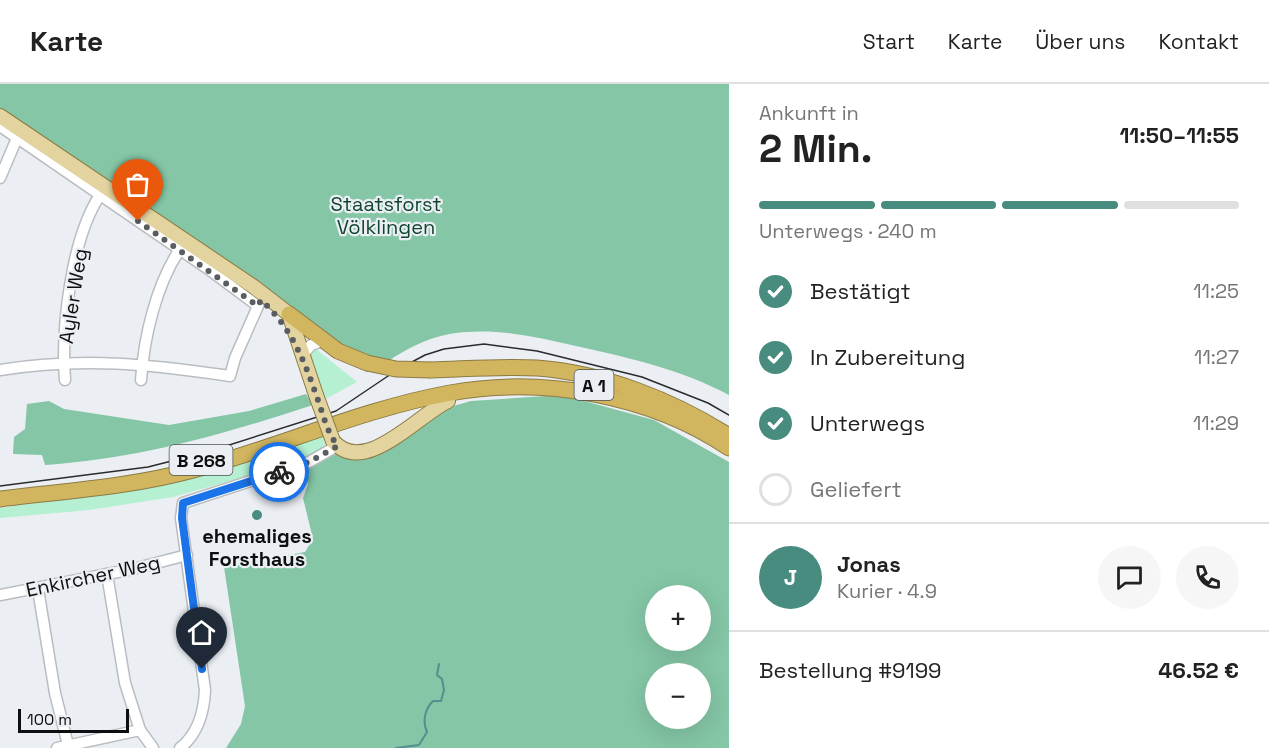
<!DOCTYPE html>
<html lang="de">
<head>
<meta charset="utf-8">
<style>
	body { margin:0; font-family:"Space Grotesk",sans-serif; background:#f6f6f6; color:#222; height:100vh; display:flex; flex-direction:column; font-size:22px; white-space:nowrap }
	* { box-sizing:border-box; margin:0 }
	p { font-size:20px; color:#767676 }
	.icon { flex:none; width:33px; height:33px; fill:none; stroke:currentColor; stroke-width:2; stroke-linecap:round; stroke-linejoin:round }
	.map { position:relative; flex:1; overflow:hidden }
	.panel { display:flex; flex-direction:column; background:#fff; width:540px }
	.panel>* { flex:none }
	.buttons { position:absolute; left:645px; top:501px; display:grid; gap:12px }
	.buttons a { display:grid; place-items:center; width:66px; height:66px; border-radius:50%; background:#fff; box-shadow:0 6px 24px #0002; font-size:30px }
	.scale { position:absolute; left:18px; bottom:15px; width:111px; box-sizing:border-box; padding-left:6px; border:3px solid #0c0e0f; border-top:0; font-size:16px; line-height:21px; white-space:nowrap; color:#0c0e0f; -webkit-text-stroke:4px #ebeff4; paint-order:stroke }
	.pin { position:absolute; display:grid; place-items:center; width:51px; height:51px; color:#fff; margin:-62px -26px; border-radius:50% 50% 50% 0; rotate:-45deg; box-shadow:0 0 6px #0007 }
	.pin .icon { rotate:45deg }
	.courier { position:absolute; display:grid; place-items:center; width:60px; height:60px; margin:-30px; border:4px solid #1a73e8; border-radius:50%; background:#fff; color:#222; box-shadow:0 2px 8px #0007 }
	.overview em { font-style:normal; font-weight:800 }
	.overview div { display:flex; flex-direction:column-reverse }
	.overview { display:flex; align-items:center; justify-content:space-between; height:102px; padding:0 30px }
	h1 { font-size:39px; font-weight:800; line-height:45px }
	.bar { display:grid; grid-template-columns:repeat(4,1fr); gap:9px 6px; align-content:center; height:72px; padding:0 30px }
	.bar i { height:8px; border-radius:4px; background:#e0e0e0 }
	.bar .active { background:#488c80 }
	.bar p { grid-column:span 4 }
	.line { display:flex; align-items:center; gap:15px; padding:0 30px; border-top:2px solid #e0e0e0 }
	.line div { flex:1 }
	.round { display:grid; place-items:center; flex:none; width:63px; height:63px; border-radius:32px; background:#f6f6f6 }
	ol { padding:0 30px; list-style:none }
	li { display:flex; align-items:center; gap:18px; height:66px }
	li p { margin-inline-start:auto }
	li .icon { padding:6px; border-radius:50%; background:#488c80; color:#fff; stroke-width:4 }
	li:last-child { color:#767676 }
	li i { width:33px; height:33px; border:3px solid #e0e0e0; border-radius:50% }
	header { display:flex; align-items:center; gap:36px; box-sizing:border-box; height:84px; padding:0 30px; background:#fff; border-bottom:2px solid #e0e0e0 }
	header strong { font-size:28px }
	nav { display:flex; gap:33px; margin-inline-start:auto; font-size:21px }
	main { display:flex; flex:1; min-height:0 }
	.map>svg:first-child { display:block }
</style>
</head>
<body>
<header>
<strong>Karte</strong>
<nav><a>Start</a><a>Karte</a><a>Über uns</a><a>Kontakt</a></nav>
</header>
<main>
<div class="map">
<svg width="729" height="664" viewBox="0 0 729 664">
	<rect width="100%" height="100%" fill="#ebeff4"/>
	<g fill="#b4f0d1">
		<polygon points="316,265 357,298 324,316 309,273"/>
		<polygon points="323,351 325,360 318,369 294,379 173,413 89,426 0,434 0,424 169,399 222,386"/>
	</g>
	<g fill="#84c6a5" fill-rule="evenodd">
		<path d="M0,0H729V311C680,285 630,274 576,262C540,254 504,245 467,248C438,249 409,262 386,279L342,265L176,143L0,24Z"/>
		<path d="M306,310L313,321C225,350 138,375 45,381L42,371L13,370L14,353L25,345L27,320L49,317L64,325L169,341L249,327Z"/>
		<path d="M562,311L654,336L729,378V664H226L241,640L245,622L224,483L305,468L313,455L303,414L308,400L306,394L300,392L297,386L333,370L357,374L379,370L443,325L471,317ZM656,512H700V556H656ZM656,590H700V634H656Z"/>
	</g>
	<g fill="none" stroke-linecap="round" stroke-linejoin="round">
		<path stroke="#538f90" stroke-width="2" d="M396,664L419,661L427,648C422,637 425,625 433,617H441L444,606L442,595L437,591L439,580"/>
		<g stroke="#b9bdc1" stroke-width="13">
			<g id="minor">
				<path d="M0,42L211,187L258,222L235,274L230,292C148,280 83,273 0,286"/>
				<polyline points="0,94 17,54"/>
				<polyline points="302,272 311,261 322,257"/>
				<path d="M65,296C61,244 71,155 100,111"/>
				<path d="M141,296C144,253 156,201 180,165"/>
				<polyline points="107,490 125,599 140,646"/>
				<polyline points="38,505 55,609 68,661"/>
				<polyline points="0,511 133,485 187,471"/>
				<polyline points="57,664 140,646 153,664"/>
				<path d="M180,664C198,650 204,628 205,606L181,434L183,419L309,378L337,362"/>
			</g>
		</g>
		<g stroke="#8c7b43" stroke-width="16">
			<g id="major">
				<polyline points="0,32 254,203 289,230 316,311"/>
				<path d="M333,357C364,394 419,330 448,317"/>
			</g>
		</g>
		<g stroke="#8c7b43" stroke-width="17">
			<g id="highway">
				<polyline points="289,230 338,267 367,279"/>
				<path d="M431,286C466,285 502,282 537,284C604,289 672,316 729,352"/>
				<polyline points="646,314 671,323"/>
				<path d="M0,415C64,407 131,403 193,386C279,363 362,325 450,309C543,292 650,311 729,364"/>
			</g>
		</g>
		<use href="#minor" stroke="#fff" stroke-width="10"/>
		<use href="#major" stroke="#e3d39f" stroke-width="14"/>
		<use href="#highway" stroke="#d1b55f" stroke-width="15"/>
		<polyline stroke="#292b2d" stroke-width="1.5" points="0,402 148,383 207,368 336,327 397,286 425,271 444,265 484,260 537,267 642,293 708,319 729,331"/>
		<g stroke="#8c7b43" stroke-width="16" stroke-linecap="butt">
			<polyline id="major-bridge" points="316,311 333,357"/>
		</g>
		<g stroke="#8c7b43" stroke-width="17" stroke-linecap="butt">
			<polyline id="highway-bridge" points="367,279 396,285 431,286"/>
		</g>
		<use href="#major-bridge" stroke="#e3d39f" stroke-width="14"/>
		<use href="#highway-bridge" stroke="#d1b55f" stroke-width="15"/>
	</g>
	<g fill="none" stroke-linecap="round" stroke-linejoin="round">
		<path stroke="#5a5d5f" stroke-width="6" stroke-dasharray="0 10.8" d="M138,137L258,222L261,216C293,245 305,279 319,319C324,334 328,350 338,362L309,378L279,388"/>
		<polyline stroke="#1a73e8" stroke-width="8" points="202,585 182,434 183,419 279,388"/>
	</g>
	<circle fill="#488c80" stroke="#ebeff4" stroke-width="2" cx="257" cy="431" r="6"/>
	<g text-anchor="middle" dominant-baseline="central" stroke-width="4.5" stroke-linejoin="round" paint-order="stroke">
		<g fill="#ebeff4" stroke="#4f5254" stroke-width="1.5">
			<rect x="574.5" y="286" width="39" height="30" rx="4.5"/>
			<rect x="169.5" y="361" width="63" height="30" rx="4.5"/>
		</g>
		<g font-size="18" font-weight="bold" fill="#0c0e0f">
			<text x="594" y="301">A 1</text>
			<text x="201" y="376">B 268</text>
		</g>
		<g font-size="20" fill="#104630" stroke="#ebeff4">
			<text x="386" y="120">Staatsforst<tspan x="386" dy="23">Völklingen</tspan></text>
		</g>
		<g font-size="20" fill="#0c0e0f" stroke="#ebeff4">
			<text transform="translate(73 212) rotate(-81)">Ayler Weg</text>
			<text transform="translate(93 492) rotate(-12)">Enkircher Weg</text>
		</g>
		<g font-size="20" font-weight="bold" fill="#0c0e0f" stroke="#ebeff4">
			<text x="257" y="452">ehemaliges<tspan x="257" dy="23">Forsthaus</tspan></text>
		</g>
	</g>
</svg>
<div class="buttons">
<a>+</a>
<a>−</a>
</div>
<div class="scale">100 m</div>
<div class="pin" style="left:138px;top:137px;background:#ea580c"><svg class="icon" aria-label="bag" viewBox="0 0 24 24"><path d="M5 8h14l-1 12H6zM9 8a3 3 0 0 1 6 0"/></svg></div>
<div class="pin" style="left:202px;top:585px;background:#1f2937"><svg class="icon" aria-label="home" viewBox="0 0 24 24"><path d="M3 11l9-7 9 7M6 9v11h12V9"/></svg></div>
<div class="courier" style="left:279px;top:388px"><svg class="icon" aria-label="bike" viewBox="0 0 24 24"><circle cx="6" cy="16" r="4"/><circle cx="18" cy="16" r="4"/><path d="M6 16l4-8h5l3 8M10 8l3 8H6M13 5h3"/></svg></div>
</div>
<section class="panel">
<div class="overview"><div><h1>2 Min.</h1><p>Ankunft in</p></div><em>11:50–11:55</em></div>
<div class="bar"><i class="active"></i><i class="active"></i><i class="active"></i><i></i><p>Unterwegs · 240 m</p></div>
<ol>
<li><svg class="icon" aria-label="check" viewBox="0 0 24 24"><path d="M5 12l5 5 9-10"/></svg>Bestätigt<p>11:25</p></li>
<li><svg class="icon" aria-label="check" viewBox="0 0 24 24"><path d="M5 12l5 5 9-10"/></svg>In Zubereitung<p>11:27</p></li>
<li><svg class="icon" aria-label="check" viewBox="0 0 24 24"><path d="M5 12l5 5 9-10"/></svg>Unterwegs<p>11:29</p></li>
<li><i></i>Geliefert</li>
</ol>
<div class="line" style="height:108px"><b class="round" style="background:#488c80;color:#fff">J</b><div><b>Jonas</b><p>Kurier · 4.9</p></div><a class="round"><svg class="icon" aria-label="chat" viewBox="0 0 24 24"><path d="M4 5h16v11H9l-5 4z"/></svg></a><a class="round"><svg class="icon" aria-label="phone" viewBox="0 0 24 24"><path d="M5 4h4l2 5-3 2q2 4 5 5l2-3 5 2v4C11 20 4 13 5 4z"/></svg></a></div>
<div class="line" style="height:78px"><div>Bestellung #9199</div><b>46.52 €</b></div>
</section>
</main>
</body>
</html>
